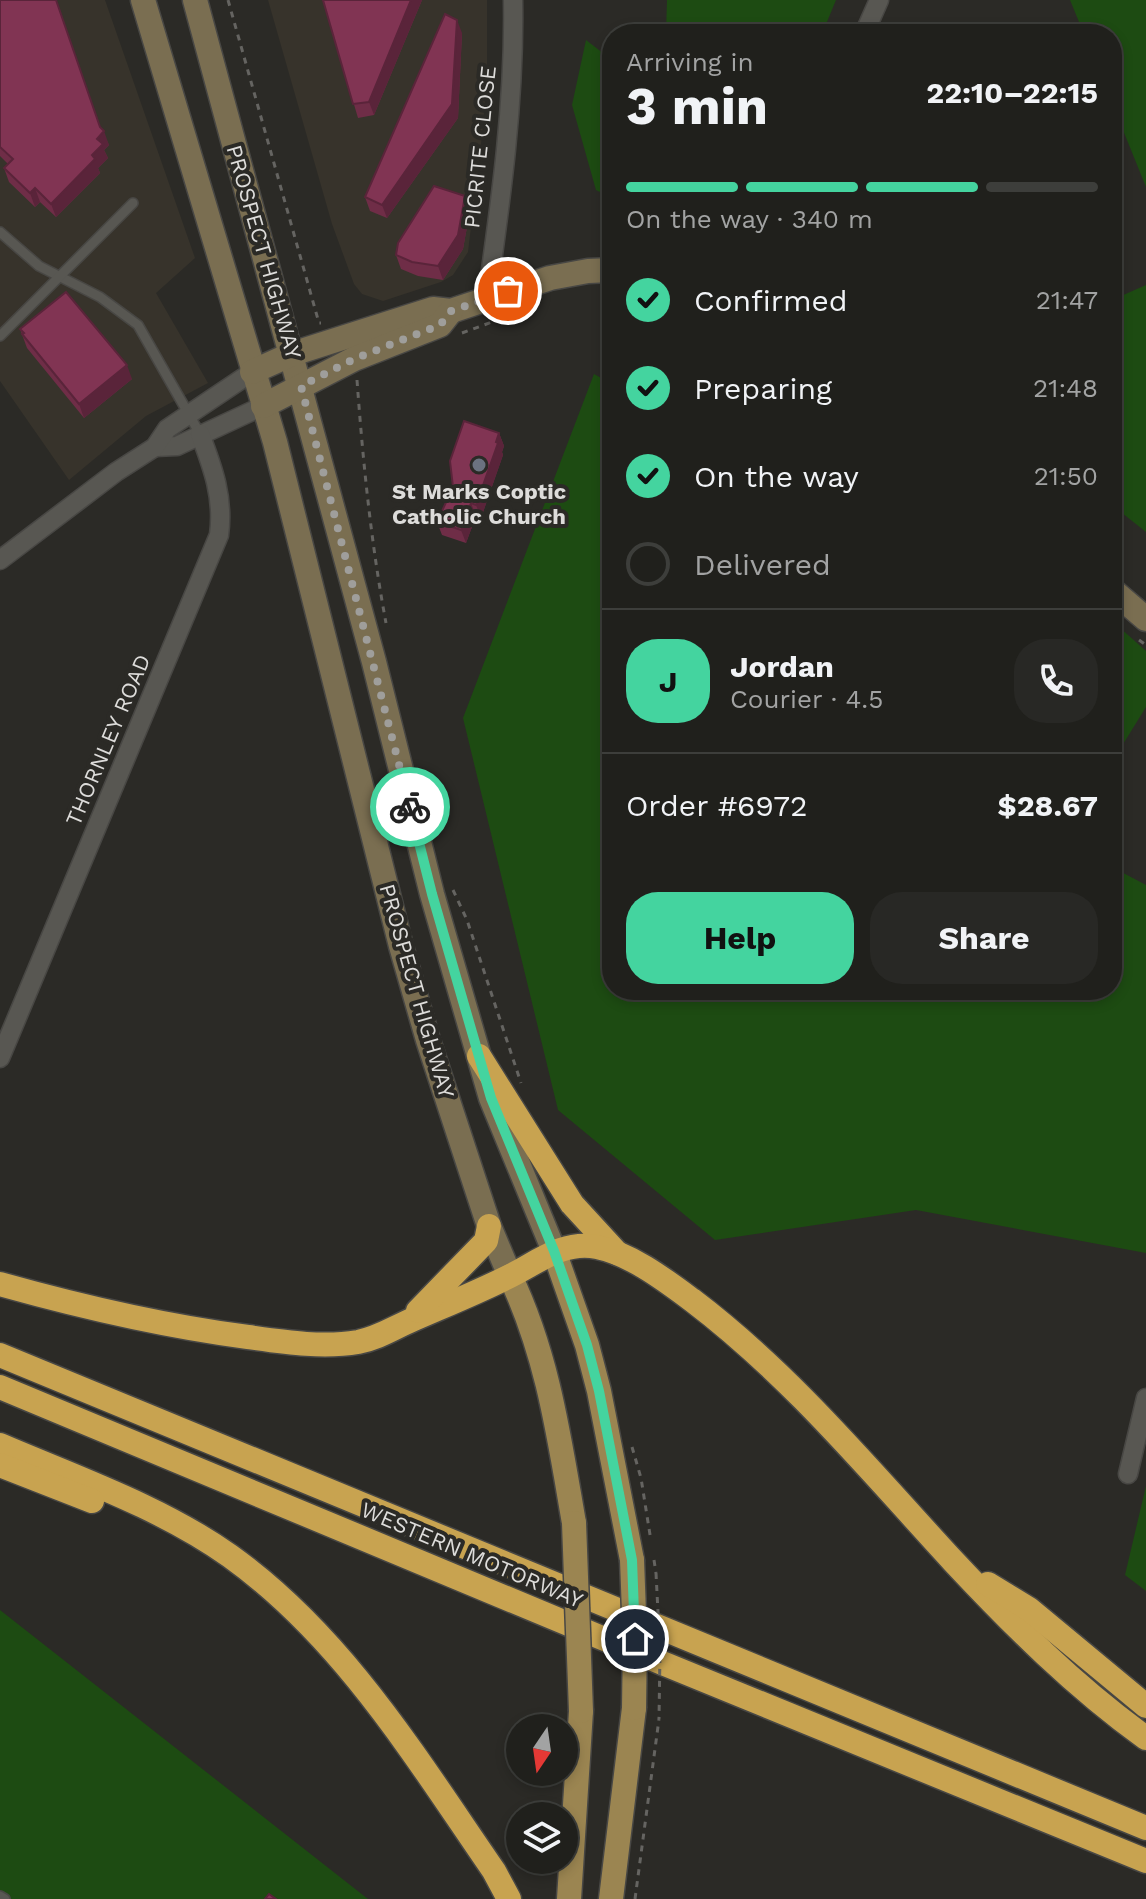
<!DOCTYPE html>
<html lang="en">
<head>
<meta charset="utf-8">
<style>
	body { margin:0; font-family:"Work Sans",sans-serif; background:#282825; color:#f1f3f6; height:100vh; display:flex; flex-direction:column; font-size:30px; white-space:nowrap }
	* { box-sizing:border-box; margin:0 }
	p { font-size:26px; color:#a2a3a3 }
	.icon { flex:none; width:44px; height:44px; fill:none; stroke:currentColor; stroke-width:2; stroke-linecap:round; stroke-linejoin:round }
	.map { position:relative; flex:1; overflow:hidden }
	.drawer { position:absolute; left:602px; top:24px; width:520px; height:976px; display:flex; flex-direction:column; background:#20201c; border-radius:32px; box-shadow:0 4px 12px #0003,0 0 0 2px #3d3e3b }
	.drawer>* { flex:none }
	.needle { width:52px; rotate:193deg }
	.tools { position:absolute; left:506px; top:1714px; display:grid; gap:16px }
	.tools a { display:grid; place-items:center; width:72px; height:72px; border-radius:50%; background:#20201c; box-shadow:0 4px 12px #0003,0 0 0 2px #3d3e3b; font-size:40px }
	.pin { position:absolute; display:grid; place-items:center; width:68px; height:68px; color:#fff; margin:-34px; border:4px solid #fff; border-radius:50%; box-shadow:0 2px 8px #0007 }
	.courier { position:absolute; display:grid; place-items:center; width:80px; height:80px; margin:-40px; border:6px solid #44d49f; border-radius:50%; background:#fff; color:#222; box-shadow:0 2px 10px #0007 }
	.overview em { font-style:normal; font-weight:700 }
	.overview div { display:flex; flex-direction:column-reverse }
	.overview { display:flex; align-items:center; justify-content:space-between; height:136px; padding:0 24px }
	h1 { font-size:52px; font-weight:700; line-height:60px }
	.bar { display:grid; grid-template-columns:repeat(4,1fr); gap:12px 8px; align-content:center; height:96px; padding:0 24px }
	.bar i { height:10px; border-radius:6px; background:#3d3e3b }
	.bar .active { background:#44d49f }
	.bar p { grid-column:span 4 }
	.line { display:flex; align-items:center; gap:20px; padding:0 24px; border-top:2px solid #3d3e3b }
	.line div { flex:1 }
	.round { display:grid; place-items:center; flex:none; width:84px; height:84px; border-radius:32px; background:#282825 }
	ol { padding:0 24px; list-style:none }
	li { display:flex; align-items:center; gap:24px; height:88px }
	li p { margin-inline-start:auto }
	li .icon { padding:8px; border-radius:50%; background:#44d49f; color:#111; stroke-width:4 }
	li:last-child { color:#a2a3a3 }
	li i { width:44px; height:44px; border:4px solid #3d3e3b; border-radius:50% }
	.button { display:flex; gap:16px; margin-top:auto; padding:16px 24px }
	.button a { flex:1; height:92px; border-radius:32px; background:#44d49f; color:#111; font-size:32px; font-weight:700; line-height:92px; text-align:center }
	.button a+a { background:#282825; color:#f1f3f6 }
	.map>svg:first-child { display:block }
</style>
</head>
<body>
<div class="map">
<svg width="1146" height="1899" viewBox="0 0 1146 1899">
	<rect width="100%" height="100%" fill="#2b2a26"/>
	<g fill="#37332b">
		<polygon points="0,0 105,0 195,258 156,293 208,383 146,416 69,480 0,381"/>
		<polygon points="268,0 487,0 487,76 482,136 468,252 453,275 441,282 383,301 362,294 354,284 332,224"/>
	</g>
	<g fill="#1d4b12">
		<polygon points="667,0 836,0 822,34 666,34"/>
		<polygon points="1070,0 1146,0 1146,187 1112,103 1112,34 1084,34"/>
		<polygon points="586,40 612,60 612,198 596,190 572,105"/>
		<polygon points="1146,285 1146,532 1112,505 1112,300"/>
		<polygon points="594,374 612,384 612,990 1112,990 1112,867 1146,885 1146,1253 916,1210 715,1240 558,1110 463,718"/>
		<polygon points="1119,627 1146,651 1146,707 1112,762 1112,635"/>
		<polygon points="1146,1486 1146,1591 1125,1575"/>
		<polygon points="0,1610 368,1899 0,1899"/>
	</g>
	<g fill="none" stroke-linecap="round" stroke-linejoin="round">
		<g stroke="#484744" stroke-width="12">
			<g id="lane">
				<polyline points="0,232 39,266 100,297 138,325 200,434"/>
				<polyline points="0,336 133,203"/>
				<polyline points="0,1896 5,1899"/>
			</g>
		</g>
		<g stroke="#484744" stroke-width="21">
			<g id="street">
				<polyline points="864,34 879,0"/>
				<path d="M487,298C501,199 515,100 513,0"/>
				<polyline points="155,447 177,446 263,406"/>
				<polyline points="0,560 116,472 155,447 167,429 252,372"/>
				<path d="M0,1058L219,535C224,498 213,468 200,434"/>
				<polyline points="1128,1474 1146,1398"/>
			</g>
		</g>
		<g stroke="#484744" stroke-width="27">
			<g id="secondary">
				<polyline points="143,0 275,442 401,946 428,1040 489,1226 510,1276"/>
				<polyline points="195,0 374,662 432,894 491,1098 554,1251"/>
				<polyline points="252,372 292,354 433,309 451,311 550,278 588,271 612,270"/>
				<polyline points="263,406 354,359 440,325 451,311"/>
				<polyline points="1112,590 1146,619"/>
			</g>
		</g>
		<g stroke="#484744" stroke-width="27">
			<g id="primary">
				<polyline points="554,1251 587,1345 599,1391 632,1560"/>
				<path d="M510,1276C548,1356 559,1437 574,1523"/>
				<polyline points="569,1899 581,1711"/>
				<polyline points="611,1899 634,1708"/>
			</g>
		</g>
		<g stroke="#484744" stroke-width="27">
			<g id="highway">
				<polyline points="479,1056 572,1204 617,1253"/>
				<path d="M0,1284C82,1307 164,1326 248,1337C284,1342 322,1348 358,1342C379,1338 395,1327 414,1319C446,1305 478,1292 508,1277C537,1263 563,1240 597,1247C631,1254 665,1280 692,1300C791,1375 870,1471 954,1562C1013,1625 1075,1687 1146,1738"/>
				<polyline points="418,1311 486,1241 489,1226"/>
				<polyline points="0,1355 1146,1828"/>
				<polyline points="0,1387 650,1658 1146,1861"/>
				<path d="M0,1445C77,1478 161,1507 230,1556C343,1637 416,1758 494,1871L509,1899"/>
				<polyline points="0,1465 92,1501"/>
				<polyline points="988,1584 1029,1609 1146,1706"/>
			</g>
		</g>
		<g stroke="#656461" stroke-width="3" stroke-dasharray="6 6" stroke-linecap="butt">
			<polyline points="228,0 319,323 321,323"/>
			<polyline points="462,333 530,308"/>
			<path d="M357,380C363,462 371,543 386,623"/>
			<polyline points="1139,640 1146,645"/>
			<polyline points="453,890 467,920 521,1083"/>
			<polyline points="632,1447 641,1478 651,1541"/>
			<polyline points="654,1560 656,1573"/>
			<polyline points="635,1899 659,1719"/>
		</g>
		<use href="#lane" stroke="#585752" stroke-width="9"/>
		<use href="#street" stroke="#585752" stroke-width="18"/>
		<use href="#secondary" stroke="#7a6e51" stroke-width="24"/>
		<use href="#primary" stroke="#9b8551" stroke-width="24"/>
		<use href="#highway" stroke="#c8a350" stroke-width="24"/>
		<g stroke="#484744" stroke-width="27" stroke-linecap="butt">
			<g id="primary-bridge">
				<polyline points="574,1523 581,1711"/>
				<polyline points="632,1560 635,1639 634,1708"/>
			</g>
		</g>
		<polyline stroke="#656461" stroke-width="3" stroke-dasharray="6 6" stroke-linecap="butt" points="656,1573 660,1651 659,1719"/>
		<use href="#primary-bridge" stroke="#9b8551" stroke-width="24"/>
	</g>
	<g fill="#6f2d47">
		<polygon points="0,0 100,127 109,145 104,150 108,158 98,168 100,173 56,217 40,202 35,207 9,182 4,168 8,164 0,156"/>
		<polygon points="321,0 422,0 374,115 358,118 323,0"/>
		<polygon points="462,33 458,118 387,218 370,211 365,197"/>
		<polygon points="470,210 463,249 443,280 418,276 401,269 396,255"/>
		<polygon points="20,329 132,379 84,418 27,348"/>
		<polygon points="499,433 504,446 502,452 503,455 481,518 476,516 466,543 442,535 437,522"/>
	</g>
	<g fill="#5a243a">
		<polygon points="411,0 422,0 374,115 369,102"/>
		<polygon points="457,20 462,33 458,118 387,218 382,205"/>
		<polygon points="104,131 109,145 104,150 108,158 98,168 100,173 56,217 51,204 92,155 97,139"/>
		<polygon points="35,188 40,202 35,207 30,193"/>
		<polygon points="465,196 470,210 463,249 443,280 438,266"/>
		<polygon points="127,365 132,379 84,418 79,404"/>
		<polygon points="499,433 504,446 502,452 503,455 481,518 476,505"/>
		<polygon points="471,503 476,516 466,543 461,530"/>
	</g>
	<g fill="#813453" stroke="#5a243a" stroke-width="2">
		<polygon points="0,0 56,0 100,127 104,131 97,139 103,144 92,155 95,159 51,204 35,188 30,193 4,168 13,159 0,147"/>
		<polygon points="323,0 411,0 369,102 353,104"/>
		<polygon points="445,14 457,20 452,104 382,205 365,197"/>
		<polygon points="434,186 465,196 458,235 438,266 412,262 396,255 398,243"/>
		<polygon points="66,292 127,365 79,404 22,334 24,333 20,329"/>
		<polygon points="464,421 499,433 496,442 498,443 476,505 471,503 461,530 437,522 453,487 450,461"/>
		<polygon points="269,1894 276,1899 265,1899"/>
	</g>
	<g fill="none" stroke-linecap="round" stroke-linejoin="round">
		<polyline stroke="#9f9e9b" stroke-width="8" stroke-dasharray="0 14.4" points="410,807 301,386 354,359 440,325 451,311 508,291"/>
		<polyline stroke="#44d49f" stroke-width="10" points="410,807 432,894 491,1098 554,1251 587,1345 599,1391 632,1560 635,1639"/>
	</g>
	<circle fill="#6b7280" stroke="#2b2a26" stroke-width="3" cx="479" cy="465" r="8"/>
	<g text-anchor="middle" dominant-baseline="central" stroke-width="8" stroke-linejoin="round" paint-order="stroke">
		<g font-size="22" fill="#dddcda" stroke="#2b2a26">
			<text transform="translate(480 147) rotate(-84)">PICRITE CLOSE</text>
			<text transform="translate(264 252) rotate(74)">PROSPECT HIGHWAY</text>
			<text transform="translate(108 740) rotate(-67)">THORNLEY ROAD</text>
			<text transform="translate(417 991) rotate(74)">PROSPECT HIGHWAY</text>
			<text transform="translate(472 1555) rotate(23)">WESTERN MOTORWAY</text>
		</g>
		<g font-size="22" font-weight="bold" fill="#dddcda" stroke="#2b2a26">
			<text x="479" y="491">St Marks Coptic<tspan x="479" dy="25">Catholic Church</tspan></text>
		</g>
	</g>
</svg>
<div class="tools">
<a><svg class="needle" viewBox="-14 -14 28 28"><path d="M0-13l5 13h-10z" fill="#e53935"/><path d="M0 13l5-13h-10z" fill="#a2a3a3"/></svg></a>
<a><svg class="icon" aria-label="layers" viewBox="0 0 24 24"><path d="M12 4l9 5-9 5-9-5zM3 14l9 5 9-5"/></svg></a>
</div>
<div class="pin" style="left:508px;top:291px;background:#ea580c"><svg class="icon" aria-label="bag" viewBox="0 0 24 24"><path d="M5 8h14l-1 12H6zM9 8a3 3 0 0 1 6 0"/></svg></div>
<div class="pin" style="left:635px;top:1639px;background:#1f2937"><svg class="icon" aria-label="home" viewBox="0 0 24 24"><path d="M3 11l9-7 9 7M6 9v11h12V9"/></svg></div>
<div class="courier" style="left:410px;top:807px"><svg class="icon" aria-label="bike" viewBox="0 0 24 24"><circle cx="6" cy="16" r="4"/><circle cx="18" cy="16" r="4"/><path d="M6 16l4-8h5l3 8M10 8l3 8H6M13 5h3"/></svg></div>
<section class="drawer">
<div class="overview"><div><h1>3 min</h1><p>Arriving in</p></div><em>22:10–22:15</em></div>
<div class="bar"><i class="active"></i><i class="active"></i><i class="active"></i><i></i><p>On the way · 340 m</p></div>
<ol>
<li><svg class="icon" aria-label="check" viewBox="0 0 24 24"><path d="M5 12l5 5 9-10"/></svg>Confirmed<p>21:47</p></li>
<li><svg class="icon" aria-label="check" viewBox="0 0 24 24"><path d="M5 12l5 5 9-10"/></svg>Preparing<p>21:48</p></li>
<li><svg class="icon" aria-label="check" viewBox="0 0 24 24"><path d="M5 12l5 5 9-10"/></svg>On the way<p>21:50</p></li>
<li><i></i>Delivered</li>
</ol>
<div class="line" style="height:144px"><b class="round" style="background:#44d49f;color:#111">J</b><div><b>Jordan</b><p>Courier · 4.5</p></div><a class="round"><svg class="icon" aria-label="phone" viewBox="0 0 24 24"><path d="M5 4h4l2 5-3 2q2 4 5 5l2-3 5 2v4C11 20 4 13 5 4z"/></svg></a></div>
<div class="line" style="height:104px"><div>Order #6972</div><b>$28.67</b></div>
<div class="button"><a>Help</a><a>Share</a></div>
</section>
</div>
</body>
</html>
